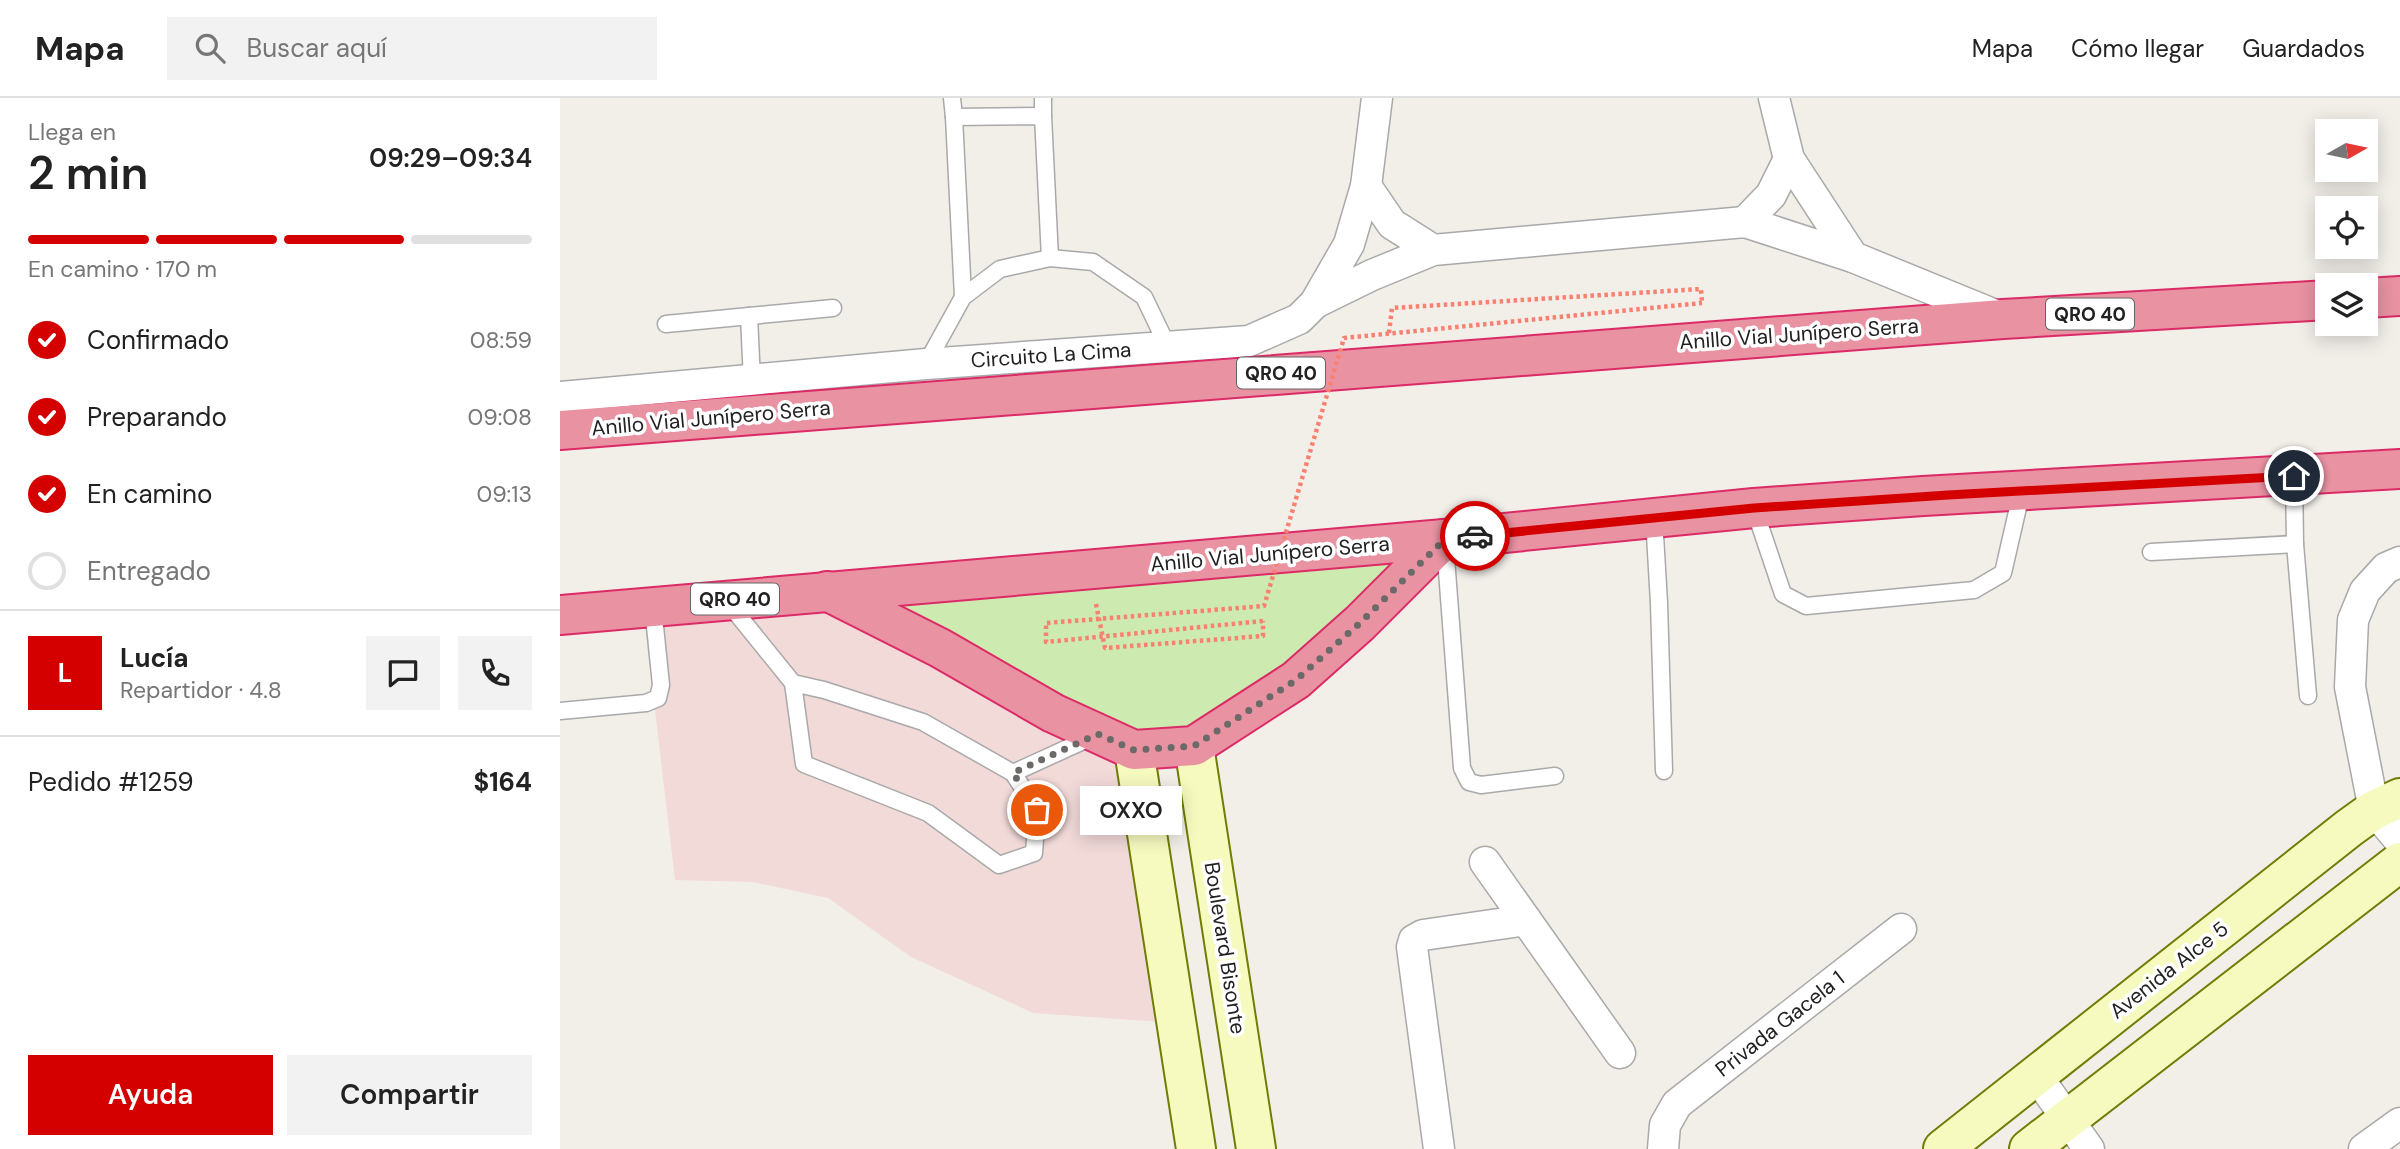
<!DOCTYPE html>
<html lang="es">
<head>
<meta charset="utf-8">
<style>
	body { margin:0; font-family:"DM Sans",sans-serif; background:#f2f2f2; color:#222; height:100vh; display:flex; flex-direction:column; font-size:26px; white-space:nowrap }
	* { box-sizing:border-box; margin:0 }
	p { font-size:23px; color:#767676 }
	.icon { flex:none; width:38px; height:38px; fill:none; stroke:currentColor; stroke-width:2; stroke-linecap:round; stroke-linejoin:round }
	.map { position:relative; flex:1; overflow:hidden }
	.details { display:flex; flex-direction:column; background:#fff; width:560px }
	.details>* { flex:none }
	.needle { width:46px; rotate:81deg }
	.fabs { position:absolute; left:1755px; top:21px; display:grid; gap:14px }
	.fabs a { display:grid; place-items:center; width:63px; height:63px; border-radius:0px; background:#fff; box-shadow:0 4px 18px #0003; font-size:35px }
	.pin { position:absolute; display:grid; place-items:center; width:60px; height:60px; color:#fff; margin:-30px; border:4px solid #fff; border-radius:50%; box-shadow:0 2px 7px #0007 }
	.courier { position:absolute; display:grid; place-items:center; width:70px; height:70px; margin:-35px; border:5px solid #d40000; border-radius:50%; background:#fff; color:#222; box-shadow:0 2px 9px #0007 }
	.bubble { position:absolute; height:49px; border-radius:0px; background:#fff; box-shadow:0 4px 18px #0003; font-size:23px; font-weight:600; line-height:49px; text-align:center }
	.overview em { font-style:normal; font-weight:600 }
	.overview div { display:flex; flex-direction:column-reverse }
	.overview { display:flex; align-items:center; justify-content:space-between; height:119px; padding:0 28px }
	h1 { font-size:46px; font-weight:600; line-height:52px }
	.bar { display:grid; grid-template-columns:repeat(4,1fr); gap:10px 7px; align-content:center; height:84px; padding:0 28px }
	.bar i { height:9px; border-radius:5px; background:#e0e0e0 }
	.bar .current { background:#d40000 }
	.bar p { grid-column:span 4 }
	.line { display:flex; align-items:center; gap:18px; padding:0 28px; border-top:2px solid #e0e0e0 }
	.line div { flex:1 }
	.round { display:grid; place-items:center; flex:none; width:74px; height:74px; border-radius:0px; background:#f2f2f2 }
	ol { padding:0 28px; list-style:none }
	li { display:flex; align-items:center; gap:21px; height:77px }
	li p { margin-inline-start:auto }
	li .icon { padding:7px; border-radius:50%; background:#d40000; color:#fff; stroke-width:4 }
	li:last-child { color:#767676 }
	li i { width:38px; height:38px; border:4px solid #e0e0e0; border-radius:50% }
	.button { display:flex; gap:14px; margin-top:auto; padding:14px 28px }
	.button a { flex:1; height:80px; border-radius:0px; background:#d40000; color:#fff; font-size:28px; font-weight:600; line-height:80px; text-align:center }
	.button a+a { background:#f2f2f2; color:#222 }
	header { display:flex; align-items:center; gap:42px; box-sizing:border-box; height:98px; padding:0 35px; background:#fff; border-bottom:2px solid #e0e0e0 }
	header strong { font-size:33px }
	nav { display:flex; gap:38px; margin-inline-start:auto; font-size:24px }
	.search { width:490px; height:63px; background:#f2f2f2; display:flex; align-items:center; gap:18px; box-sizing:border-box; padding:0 24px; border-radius:0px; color:#767676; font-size:26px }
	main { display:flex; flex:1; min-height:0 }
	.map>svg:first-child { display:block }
</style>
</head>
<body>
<header>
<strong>Mapa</strong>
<div class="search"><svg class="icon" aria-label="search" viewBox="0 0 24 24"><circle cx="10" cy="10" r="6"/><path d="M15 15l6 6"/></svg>Buscar aquí</div>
<nav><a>Mapa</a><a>Cómo llegar</a><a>Guardados</a></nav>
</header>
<main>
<section class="details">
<div class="overview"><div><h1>2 min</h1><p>Llega en</p></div><em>09:29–09:34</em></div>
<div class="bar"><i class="current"></i><i class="current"></i><i class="current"></i><i></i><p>En camino · 170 m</p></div>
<ol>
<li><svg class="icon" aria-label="check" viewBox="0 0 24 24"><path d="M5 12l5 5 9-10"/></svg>Confirmado<p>08:59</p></li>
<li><svg class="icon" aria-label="check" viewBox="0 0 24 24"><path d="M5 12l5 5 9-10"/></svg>Preparando<p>09:08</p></li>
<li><svg class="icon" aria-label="check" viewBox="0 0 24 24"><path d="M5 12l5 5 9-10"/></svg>En camino<p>09:13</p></li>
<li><i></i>Entregado</li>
</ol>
<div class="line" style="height:126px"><b class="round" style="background:#d40000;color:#fff">L</b><div><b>Lucía</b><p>Repartidor · 4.8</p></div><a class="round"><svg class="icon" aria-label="chat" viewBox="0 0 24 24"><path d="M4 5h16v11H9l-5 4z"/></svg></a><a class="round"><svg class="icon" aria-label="phone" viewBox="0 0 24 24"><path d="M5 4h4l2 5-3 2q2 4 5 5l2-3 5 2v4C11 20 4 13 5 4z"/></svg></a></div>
<div class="line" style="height:91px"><div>Pedido #1259</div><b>$164</b></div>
<div class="button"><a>Ayuda</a><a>Compartir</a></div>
</section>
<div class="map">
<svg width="1840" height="1051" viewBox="0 0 1840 1051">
	<rect width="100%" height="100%" fill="#f2efe9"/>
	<polygon fill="#f2dad9" points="267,493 574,652 616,925 473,915 351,859 268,800 192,784 115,782 83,510"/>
	<polygon fill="#cdebb0" points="884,441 634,648 574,652 267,493"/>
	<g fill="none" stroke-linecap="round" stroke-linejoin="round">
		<g stroke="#a9a9a9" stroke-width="19">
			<g id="lane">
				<polyline points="392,0 394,19"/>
				<polyline points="483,18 483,0"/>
				<polyline points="403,199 394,19 483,18 490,160"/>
				<polyline points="189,218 192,283"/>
				<polyline points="106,226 273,210"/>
				<polyline points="366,266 403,199 440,171 490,160 533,164 584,199 608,249"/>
				<polyline points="1734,378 1735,446 1748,598"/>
				<polyline points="1194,410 1223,496 1246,508 1414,492 1443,475 1462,392"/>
				<polyline points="1094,420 1099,505 1104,673"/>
				<polyline points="885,447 902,670 909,684 921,687 995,678"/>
				<polyline points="1591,454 1735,446"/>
				<polyline points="169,506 233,585 244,666 368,715 439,767 474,755 477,712 453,675 363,624 264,592 233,585"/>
				<polyline points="0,613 86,605 98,600 101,587 93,509"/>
				<polyline points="453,675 534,638"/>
			</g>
		</g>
		<g stroke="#a9a9a9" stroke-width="33">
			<g id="street">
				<polyline points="1214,0 1229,61 1293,159 1440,219"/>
				<polyline points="806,88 832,126 873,152"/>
				<polyline points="1185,124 1211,97 1229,61"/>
				<polyline points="755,205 812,177 873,152 1185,124 1293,159"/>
				<polyline points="0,299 366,266 689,243 739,221 755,205 789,146 806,88 817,0"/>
				<polyline points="1840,464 1826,470 1805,493 1793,522 1790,589 1814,712 1840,743"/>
				<polyline points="925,764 1060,955"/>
				<polyline points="1476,977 1529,1051"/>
				<polyline points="879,1051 852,849 854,842 863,837 966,822"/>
				<polyline points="1103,1051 1105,1027 1117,1006 1341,831"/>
				<polyline points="1804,1051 1840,1025"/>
			</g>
		</g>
		<g stroke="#707d05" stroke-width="42">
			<g id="secondary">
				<polyline points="634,648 696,1051"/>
				<polyline points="574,652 636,1051"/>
				<polyline points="1383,1051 1789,730 1814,712 1840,700"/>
				<polyline points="1469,1051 1840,764"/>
			</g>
		</g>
		<g stroke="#dc2a67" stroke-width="42">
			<g id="highway">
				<polyline points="1806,200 1840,198"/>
				<polyline points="0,332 1443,221 1768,202"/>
				<polyline points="267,493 380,550 493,615 574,652 634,648 736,582 800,525 884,441"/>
				<polyline points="0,517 884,441 1194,410 1363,398 1840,371"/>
			</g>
		</g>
		<g stroke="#fa8072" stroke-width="4.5" stroke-dasharray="3.5 3.5" stroke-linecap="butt">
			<polyline points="829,235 832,210 1141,191 1142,205"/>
			<polyline points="536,506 545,550 703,538 703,523"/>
		</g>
		<use href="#lane" stroke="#fff" stroke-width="16"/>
		<use href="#street" stroke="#fff" stroke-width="30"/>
		<use href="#secondary" stroke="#f7fabf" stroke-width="38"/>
		<use href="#highway" stroke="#e892a2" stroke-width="38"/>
		<polyline stroke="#fa8072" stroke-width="4.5" stroke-dasharray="3.5 3.5" stroke-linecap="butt" points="703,523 486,544 486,525 704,508 784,240 1142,205"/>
	</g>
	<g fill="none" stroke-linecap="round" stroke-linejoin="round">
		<polyline stroke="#6b6a68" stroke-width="7" stroke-dasharray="0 12.6" points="477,712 453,675 538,636 574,652 634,648 736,582 800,525 884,442 915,438"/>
		<polyline stroke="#d40000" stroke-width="9" points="915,438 1194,410 1388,397 1734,378"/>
	</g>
	<g text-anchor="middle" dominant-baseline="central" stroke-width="7" stroke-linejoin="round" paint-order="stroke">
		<g fill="#fff" stroke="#646464" stroke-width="2">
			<rect x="1486" y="200.5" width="88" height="31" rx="5"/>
			<rect x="677" y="259.5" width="88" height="31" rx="5"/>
			<rect x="131" y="485.5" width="88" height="31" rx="5"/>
		</g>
		<g font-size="19" font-weight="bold" fill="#222">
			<text x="1530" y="216">QRO 40</text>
			<text x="721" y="275">QRO 40</text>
			<text x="175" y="501">QRO 40</text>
		</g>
		<g font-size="21" fill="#222" stroke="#fff">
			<text transform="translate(1239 236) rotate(-4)">Anillo Vial Junípero Serra</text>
			<text transform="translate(491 257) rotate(-4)">Circuito La Cima</text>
			<text transform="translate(151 320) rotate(-5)">Anillo Vial Junípero Serra</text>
			<text transform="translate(710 456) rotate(-5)">Anillo Vial Junípero Serra</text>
			<text transform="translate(665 850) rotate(81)">Boulevard Bisonte</text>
			<text transform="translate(1609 872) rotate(-38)">Avenida Alce 5</text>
			<text transform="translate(1220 926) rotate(-38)">Privada Gacela 1</text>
		</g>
	</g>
</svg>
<div class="fabs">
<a><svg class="needle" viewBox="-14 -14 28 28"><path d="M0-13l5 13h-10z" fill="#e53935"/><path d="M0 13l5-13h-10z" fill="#767676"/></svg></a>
<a><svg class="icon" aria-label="locate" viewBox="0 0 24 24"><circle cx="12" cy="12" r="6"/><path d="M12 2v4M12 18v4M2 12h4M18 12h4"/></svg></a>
<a><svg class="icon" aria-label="layers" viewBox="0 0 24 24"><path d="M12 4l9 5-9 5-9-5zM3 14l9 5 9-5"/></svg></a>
</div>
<div class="pin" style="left:477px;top:712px;background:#ea580c"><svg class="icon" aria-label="bag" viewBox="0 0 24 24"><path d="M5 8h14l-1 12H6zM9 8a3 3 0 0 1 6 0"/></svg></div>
<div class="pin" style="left:1734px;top:378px;background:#1f2937"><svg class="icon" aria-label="home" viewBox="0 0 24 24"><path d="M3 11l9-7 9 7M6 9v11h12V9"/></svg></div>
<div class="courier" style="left:915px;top:438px"><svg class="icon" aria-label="car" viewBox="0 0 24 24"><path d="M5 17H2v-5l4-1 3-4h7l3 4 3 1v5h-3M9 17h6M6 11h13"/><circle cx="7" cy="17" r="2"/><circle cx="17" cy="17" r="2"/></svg></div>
<div class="bubble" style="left:520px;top:688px;width:102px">OXXO</div>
</div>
</main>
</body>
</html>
